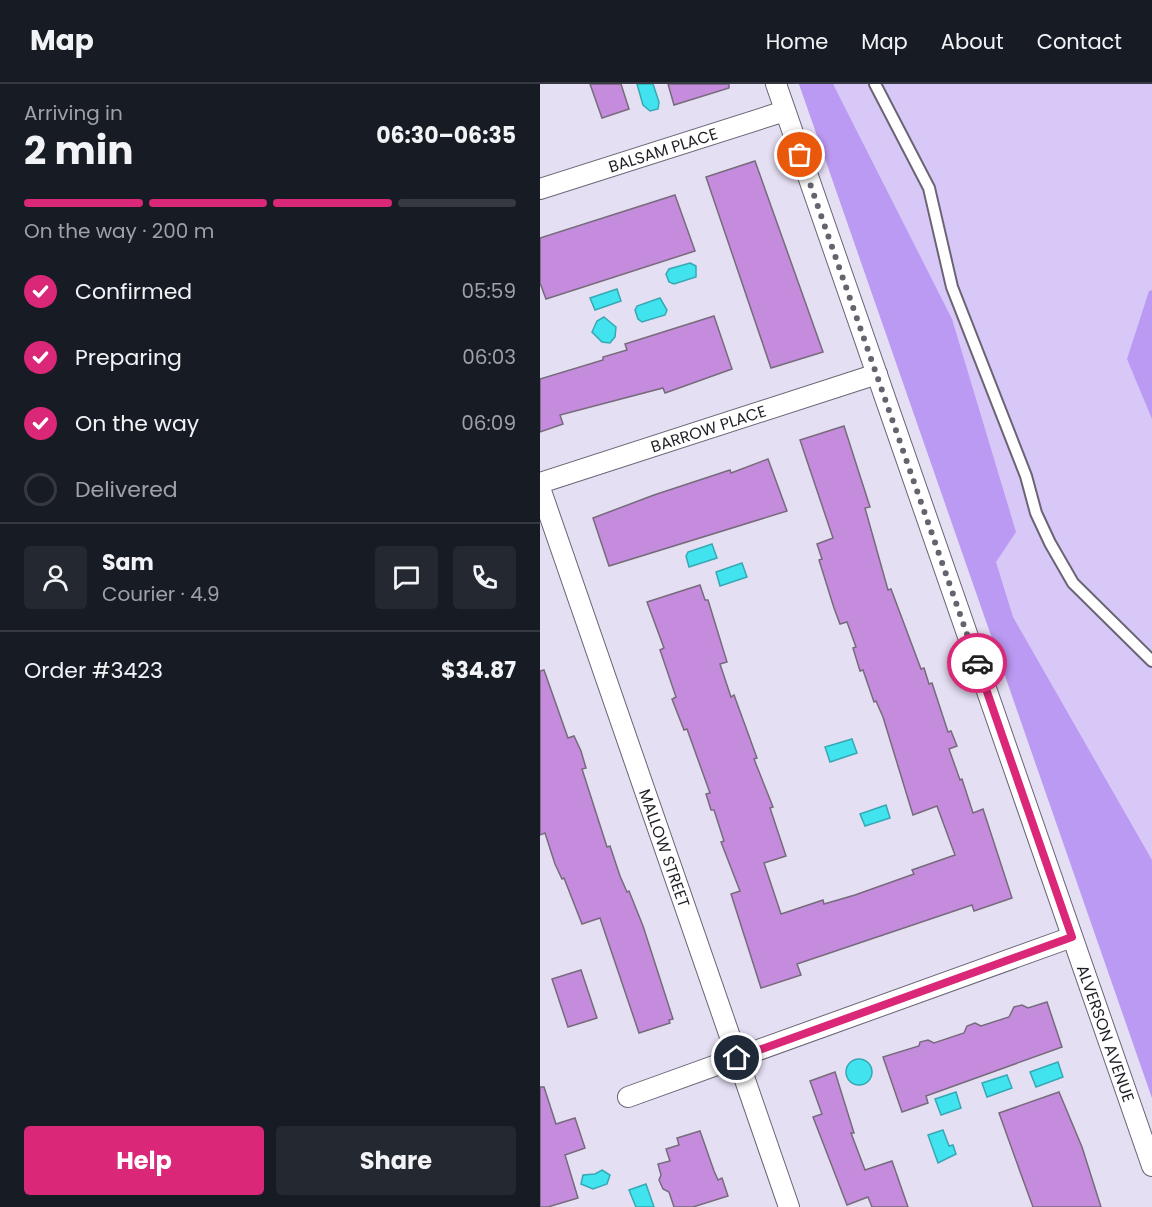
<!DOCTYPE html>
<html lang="en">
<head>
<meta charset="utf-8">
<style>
	body { margin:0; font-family:Poppins,sans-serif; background:#242831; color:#f1f3f6; height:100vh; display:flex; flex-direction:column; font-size:22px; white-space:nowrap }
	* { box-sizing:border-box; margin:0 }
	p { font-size:20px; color:#9ea1a6 }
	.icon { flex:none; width:33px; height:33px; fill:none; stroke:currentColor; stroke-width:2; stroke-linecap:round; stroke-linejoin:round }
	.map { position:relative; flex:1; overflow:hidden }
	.details { display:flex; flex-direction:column; background:#171b24; width:540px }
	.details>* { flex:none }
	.pin { position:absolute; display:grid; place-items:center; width:51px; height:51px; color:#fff; margin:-26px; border:3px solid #fff; border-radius:50%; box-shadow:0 2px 6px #0007 }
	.courier { position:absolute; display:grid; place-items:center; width:60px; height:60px; margin:-30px; border:4px solid #db2777; border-radius:50%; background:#fff; color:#222; box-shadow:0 2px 8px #0007 }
	.head em { font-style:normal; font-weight:700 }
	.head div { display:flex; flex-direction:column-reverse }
	.head { display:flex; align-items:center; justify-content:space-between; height:102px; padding:0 24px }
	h1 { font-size:39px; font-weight:700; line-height:45px }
	.bar { display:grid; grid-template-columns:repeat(4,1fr); gap:9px 6px; align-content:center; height:72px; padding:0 24px }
	.bar i { height:8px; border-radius:4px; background:#363941 }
	.bar .active { background:#db2777 }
	.bar p { grid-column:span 4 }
	.line { display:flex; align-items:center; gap:15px; padding:0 24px; border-top:2px solid #363941 }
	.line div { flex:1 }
	.round { display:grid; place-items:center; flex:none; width:63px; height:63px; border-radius:6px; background:#242831 }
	ol { padding:0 24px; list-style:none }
	li { display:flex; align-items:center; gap:18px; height:66px }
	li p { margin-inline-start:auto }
	li .icon { padding:6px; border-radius:50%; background:#db2777; color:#fff; stroke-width:4 }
	li:last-child { color:#9ea1a6 }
	li i { width:33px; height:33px; border:3px solid #363941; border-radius:50% }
	.action { display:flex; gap:12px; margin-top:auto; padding:12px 24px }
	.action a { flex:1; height:69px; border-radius:6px; background:#db2777; color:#fff; font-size:24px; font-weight:700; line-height:69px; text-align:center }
	.action a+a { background:#242831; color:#f1f3f6 }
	header { display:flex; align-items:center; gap:36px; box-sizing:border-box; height:84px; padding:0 30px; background:#171b24; border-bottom:2px solid #363941 }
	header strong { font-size:28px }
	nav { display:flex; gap:33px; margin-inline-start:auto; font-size:21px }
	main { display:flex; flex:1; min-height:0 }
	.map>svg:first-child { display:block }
</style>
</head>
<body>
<header>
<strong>Map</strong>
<nav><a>Home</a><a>Map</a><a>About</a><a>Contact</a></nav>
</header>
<main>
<section class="details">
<div class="head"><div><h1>2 min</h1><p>Arriving in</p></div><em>06:30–06:35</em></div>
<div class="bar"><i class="active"></i><i class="active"></i><i class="active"></i><i></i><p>On the way · 200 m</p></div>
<ol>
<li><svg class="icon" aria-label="check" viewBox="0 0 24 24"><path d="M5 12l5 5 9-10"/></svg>Confirmed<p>05:59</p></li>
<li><svg class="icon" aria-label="check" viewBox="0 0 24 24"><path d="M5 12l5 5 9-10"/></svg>Preparing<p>06:03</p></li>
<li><svg class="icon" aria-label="check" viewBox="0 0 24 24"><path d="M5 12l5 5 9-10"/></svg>On the way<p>06:09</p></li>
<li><i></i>Delivered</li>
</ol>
<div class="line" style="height:108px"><a class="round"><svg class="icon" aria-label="person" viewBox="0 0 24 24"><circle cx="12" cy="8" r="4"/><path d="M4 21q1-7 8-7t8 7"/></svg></a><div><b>Sam</b><p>Courier · 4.9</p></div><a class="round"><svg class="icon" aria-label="chat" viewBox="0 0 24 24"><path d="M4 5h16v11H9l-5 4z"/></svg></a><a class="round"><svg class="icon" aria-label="phone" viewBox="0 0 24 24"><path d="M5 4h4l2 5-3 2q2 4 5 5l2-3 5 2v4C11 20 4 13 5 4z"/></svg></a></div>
<div class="line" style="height:78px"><div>Order #3423</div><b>$34.87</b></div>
<div class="action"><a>Help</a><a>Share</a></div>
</section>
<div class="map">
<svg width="612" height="1123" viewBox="0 0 612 1123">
	<rect width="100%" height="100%" fill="#e5dff3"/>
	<polygon fill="#d8c8f7" points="259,0 612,0 612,1014"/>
	<g fill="#bb9af3">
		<polygon points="259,0 293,0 412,235 476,448 456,478 473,533 612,776 612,1014"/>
		<polygon points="612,206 612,335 587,275 609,207"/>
	</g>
	<g fill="#41e3ef" stroke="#37a8b3" stroke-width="1.5">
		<polygon points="97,0 113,0 119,18 118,25 110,27 103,21"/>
		<polygon points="150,179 156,182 156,193 134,200 129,198 126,190 129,185"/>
		<polygon points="77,205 81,217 55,226 50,214"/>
		<polygon points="120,214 127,226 125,231 102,238 98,235 95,226 97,222"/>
		<polygon points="64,233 76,243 75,253 70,259 62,258 52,248 57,237"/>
		<polygon points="172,460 177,474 149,483 146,472 148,468"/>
		<polygon points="202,479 207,493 180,502 176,488"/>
		<polygon points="312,655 317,669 290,678 285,663"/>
		<polygon points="346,721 350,734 325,742 320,730"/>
		<circle cx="319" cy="988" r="13"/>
		<polygon points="518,978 523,993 496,1003 490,988"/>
		<polygon points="467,991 472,1004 447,1013 442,999"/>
		<polygon points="416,1008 421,1024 401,1031 395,1015"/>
		<polygon points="403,1046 409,1062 413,1061 416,1070 398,1079 388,1051"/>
		<polygon points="62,1086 70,1091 67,1100 53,1105 41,1100 43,1091 55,1090"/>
		<polygon points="106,1100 114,1123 96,1123 89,1106"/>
	</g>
	<g fill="#c58cde" stroke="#766b7b" stroke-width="1.5">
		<polygon points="50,0 81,0 89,25 62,34"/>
		<polygon points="128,0 189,0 189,4 134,21"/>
		<polygon points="215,77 283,268 231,284 166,93"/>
		<polygon points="135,111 155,167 6,215 0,199 0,154"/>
		<polygon points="174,232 192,285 125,309 123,304 20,331 23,340 0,348 0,295 63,276 63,273 87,266 85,260"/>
		<polygon points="304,342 330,423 325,424 348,506 351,505 381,585 384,584 389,600 392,599 408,648 411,647 417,662 409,665 420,696 422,695 433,729 443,725 472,814 434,827 432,821 257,880 261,891 221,904 191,810 200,807 181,758 184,757 174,726 171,726 166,710 170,709 147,645 144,646 132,615 136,613 120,566 124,564 107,518 160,501 165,516 168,516 187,578 180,580 191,613 194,611 217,674 214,675 233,723 230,724 246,772 224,779 241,830 283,816 284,820 315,811 374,790 372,786 415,771 397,722 373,731 343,633 336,617 334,618 323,586 320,587 313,564 316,563 307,538 300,540 294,524 279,476 282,475 277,460 293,454 260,356"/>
		<polygon points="228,375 247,427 69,482 53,434 114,411 190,386 191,389"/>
		<polygon points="4,586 28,654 34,652 41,667 46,684 42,685 67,763 70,762 80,792 87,808 89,807 103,842 133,935 129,936 130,939 99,949 60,834 42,840 24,794 22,795 15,780 5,749 0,751 0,587"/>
		<polygon points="41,886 57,934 28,943 12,895"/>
		<polygon points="507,918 522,963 386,1012 388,1019 362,1028 343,973 379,962 380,958 388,956 394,959 424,949 427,942 435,939 441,942 469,933 474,923 482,921 488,924"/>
		<polygon points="295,988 314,1049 311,1049 325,1086 352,1077 368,1123 332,1123 328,1113 307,1121 273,1033 282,1030 270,997"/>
		<polygon points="0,1003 4,1003 16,1040 35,1034 45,1064 25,1071 38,1114 8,1123 0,1123"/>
		<polygon points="519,1008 542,1063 561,1123 493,1123 482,1093 459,1029"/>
		<polygon points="160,1047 174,1087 178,1096 182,1094 188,1112 153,1123 134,1123 129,1108 123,1105 119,1096 121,1091 118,1080 130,1077 126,1065 139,1061 137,1054"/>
	</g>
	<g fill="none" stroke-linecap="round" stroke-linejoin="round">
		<g stroke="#6a6475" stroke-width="14">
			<polyline id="lane" points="335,0 389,104 412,203 486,392 496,429 510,459 533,499 612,577"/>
		</g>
		<g stroke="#6a6475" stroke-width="22">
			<g id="street">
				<path id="s1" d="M236,0L612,1082"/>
				<path id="s2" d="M0,105L245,27"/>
				<path id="s3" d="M0,399L337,290"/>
				<path id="s4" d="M0,404L249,1123"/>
				<polyline points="88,1013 532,853"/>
			</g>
		</g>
		<use href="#lane" stroke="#fff" stroke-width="10"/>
		<use href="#street" stroke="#fff" stroke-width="20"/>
	</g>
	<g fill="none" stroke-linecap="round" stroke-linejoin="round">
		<polyline stroke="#66626e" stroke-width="6" stroke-dasharray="0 10.8" points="260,71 437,579"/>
		<polyline stroke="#db2777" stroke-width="8" points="197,974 532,853 437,579"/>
	</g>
	<g text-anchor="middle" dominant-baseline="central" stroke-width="6" stroke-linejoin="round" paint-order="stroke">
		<g font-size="16" fill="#211f26" stroke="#e5dff3">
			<text stroke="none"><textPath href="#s2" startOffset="129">BALSAM PLACE</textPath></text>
			<text stroke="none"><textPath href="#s3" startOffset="177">BARROW PLACE</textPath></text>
			<text stroke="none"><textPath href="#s4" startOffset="381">MALLOW STREET</textPath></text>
			<text stroke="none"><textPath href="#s1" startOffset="1005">ALVERSON AVENUE</textPath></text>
		</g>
	</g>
</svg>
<div class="pin" style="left:260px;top:71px;background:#ea580c"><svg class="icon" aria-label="bag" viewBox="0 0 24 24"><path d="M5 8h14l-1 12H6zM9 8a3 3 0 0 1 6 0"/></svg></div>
<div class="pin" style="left:197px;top:974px;background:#1f2937"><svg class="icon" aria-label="home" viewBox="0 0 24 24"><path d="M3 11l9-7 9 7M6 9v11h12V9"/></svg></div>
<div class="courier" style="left:437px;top:579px"><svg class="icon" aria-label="car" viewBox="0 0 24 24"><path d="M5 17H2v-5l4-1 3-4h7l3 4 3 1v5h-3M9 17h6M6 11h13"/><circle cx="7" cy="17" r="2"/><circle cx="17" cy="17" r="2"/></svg></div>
</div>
</main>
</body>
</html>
